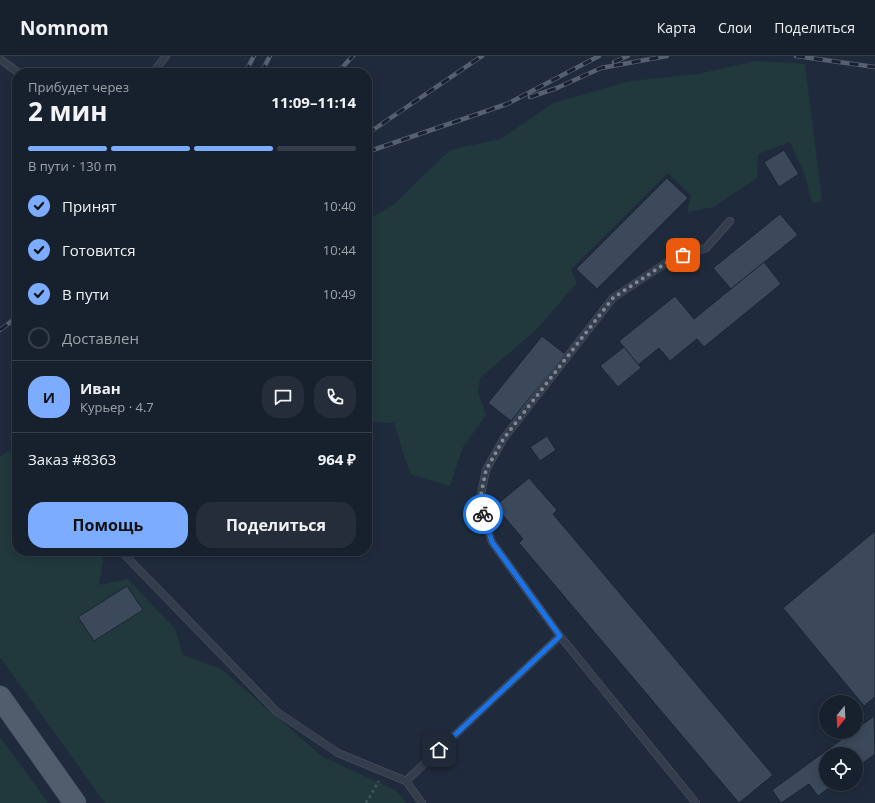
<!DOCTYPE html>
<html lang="ru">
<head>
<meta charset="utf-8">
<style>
	body { margin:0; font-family:"Open Sans",sans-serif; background:#242d39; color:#f1f3f6; height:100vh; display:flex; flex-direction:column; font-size:15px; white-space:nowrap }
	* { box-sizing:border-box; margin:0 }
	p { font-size:13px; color:#9ea3aa }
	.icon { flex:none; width:22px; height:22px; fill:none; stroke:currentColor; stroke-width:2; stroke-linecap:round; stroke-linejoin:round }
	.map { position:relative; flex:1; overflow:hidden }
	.side { position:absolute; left:12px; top:12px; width:360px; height:488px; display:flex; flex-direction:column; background:#17202d; border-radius:16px; box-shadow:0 2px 10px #0003,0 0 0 1px #363e49 }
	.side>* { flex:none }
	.needle { width:26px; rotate:198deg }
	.controls { position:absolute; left:819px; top:639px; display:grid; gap:8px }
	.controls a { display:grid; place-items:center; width:44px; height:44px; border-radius:50%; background:#17202d; box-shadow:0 2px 10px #0003,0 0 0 1px #363e49; font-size:20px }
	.pin { position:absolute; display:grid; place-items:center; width:34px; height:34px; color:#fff; margin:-17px; border-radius:8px; box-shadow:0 2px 6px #0006 }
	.courier { position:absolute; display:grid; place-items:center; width:40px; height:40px; margin:-20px; border:3px solid #1a73e8; border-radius:50%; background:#fff; color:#222; box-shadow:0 1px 5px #0007 }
	.overview em { font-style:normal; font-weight:700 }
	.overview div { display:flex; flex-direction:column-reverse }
	.overview { display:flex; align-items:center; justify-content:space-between; height:68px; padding:0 16px }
	h1 { font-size:26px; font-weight:700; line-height:30px }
	.bar { display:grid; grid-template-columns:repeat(4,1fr); gap:6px 4px; align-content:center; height:48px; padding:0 16px }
	.bar i { height:5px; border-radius:3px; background:#363e49 }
	.bar .active { background:#7cacff }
	.bar p { grid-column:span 4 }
	.line { display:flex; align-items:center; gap:10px; padding:0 16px; border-top:1px solid #363e49 }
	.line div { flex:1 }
	.round { display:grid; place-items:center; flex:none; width:42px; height:42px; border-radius:16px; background:#242d39 }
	ol { padding:0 16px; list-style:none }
	li { display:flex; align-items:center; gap:12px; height:44px }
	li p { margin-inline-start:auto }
	li .icon { padding:4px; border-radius:50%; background:#7cacff; color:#111; stroke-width:4 }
	li:last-child { color:#9ea3aa }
	li i { width:22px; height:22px; border:2px solid #363e49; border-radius:50% }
	.primary-button { display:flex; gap:8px; margin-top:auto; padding:8px 16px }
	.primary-button a { flex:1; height:46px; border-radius:16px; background:#7cacff; color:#111; font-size:16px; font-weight:700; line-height:46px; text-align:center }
	.primary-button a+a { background:#242d39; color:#f1f3f6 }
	header { display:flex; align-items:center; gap:24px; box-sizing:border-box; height:56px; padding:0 20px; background:#17202d; border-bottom:1px solid #363e49 }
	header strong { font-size:19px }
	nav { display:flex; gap:22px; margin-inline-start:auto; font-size:14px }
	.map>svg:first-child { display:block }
</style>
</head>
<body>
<header>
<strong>Nomnom</strong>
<nav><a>Карта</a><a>Слои</a><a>Поделиться</a></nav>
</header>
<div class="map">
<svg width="875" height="747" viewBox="0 0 875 747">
	<rect width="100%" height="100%" fill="#1f2b3c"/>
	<g fill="#21393d">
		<polygon points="756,5 805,8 822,145 812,147 805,120 790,86 758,98 757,122 714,151 687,156 691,139 668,117 571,213 577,227 535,275 480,322 478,336 486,359 463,391 450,430 410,418 394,367 367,366 367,164 392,150 450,94 501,83 553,47 631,25 698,18"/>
		<polygon points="7,396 17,397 17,495 102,495 104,497 99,529 128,523 175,573 183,599 221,613 323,701 397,735 406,747 105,747 0,601 0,401"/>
		<polygon points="0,681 46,744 48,747 0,747"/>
	</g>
	<g fill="#3b495b" stroke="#1b2432">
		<polygon points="784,94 799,118 779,131 764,106"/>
		<polygon points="667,122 688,142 597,233 576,213"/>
		<polygon points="780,158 798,179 731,233 713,212"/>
		<polygon points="764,206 781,228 704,291 697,283 670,305 659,292 638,309 619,285 675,240 694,263"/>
		<polygon points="542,280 565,298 511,365 488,347"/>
		<polygon points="624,291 641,312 618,331 600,310"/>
		<polygon points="547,380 556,394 540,405 530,391"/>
		<polygon points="529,422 557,454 553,458 773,719 739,747 519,487 523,483 495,450"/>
		<polygon points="875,475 875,641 864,650 783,552"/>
		<polygon points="127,530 143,554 94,585 78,561"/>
		<polygon points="874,660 875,698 856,712 856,698 826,698 826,728 834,728 818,740 809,728 781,747 772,734 852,676 856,676 856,673"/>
	</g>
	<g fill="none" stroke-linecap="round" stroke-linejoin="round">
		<g stroke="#4e5866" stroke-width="8">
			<g id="service">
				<polyline points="0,3 19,17"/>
				<polyline points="150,17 155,14 166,0"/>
				<polyline points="121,495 277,656 338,697 406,725"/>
				<polyline points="560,580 492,486 479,448 486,414 504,382 613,242 672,203 706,192 730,165"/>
				<polyline points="422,747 406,725 560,580 696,747"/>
			</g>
		</g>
		<g stroke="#3d4655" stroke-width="23">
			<polyline id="primary" points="0,641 75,747"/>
		</g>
		<polyline stroke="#3f565a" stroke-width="2.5" stroke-dasharray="3 3" stroke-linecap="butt" points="366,747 379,725"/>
		<use href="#service" stroke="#333d4c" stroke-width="7"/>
		<use href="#primary" stroke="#515c6c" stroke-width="22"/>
		<g stroke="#556173" stroke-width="4.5">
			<g id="rail">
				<polyline points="796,0 875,11"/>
				<polyline points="614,6 628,0"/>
				<polyline points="245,17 254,0"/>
				<polyline points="261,17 270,0"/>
				<polyline points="337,17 353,0"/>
				<polyline points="530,41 557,32 601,12 667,0"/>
				<polyline points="367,78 482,0"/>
				<polyline points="367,96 507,48 599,0"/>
				<polyline points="0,274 17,261"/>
			</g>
		</g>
		<use href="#rail" stroke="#192230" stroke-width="3" stroke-dasharray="9" stroke-linecap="butt"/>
	</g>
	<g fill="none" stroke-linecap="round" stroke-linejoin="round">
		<polyline stroke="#7c8797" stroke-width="4" stroke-dasharray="0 7.2" points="483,458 479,448 486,414 504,382 613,242 672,203 683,199"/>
		<polyline stroke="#1a73e8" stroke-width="5" points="439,694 560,580 492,486 483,458"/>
	</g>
</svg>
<div class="controls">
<a><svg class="needle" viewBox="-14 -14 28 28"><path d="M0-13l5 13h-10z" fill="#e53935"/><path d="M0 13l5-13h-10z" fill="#9ea3aa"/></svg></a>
<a><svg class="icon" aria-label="locate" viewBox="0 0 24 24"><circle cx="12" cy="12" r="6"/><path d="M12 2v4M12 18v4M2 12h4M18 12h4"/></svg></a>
</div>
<div class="pin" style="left:683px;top:199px;background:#ea580c"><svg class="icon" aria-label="bag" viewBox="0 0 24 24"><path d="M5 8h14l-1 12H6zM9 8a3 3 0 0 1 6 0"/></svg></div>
<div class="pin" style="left:439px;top:694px;background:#1f2937"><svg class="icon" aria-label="home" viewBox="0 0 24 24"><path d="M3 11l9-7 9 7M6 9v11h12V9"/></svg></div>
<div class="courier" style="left:483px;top:458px"><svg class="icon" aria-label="bike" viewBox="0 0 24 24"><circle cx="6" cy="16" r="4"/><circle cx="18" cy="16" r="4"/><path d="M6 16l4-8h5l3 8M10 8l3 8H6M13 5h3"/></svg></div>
<section class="side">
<div class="overview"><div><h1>2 мин</h1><p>Прибудет через</p></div><em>11:09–11:14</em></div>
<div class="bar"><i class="active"></i><i class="active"></i><i class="active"></i><i></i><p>В пути · 130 m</p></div>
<ol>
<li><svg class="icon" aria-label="check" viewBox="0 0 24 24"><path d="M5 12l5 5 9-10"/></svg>Принят<p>10:40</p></li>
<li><svg class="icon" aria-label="check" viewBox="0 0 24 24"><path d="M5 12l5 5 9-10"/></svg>Готовится<p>10:44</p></li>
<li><svg class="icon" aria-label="check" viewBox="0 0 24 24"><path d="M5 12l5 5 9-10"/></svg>В пути<p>10:49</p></li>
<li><i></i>Доставлен</li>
</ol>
<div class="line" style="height:72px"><b class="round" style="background:#7cacff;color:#111">И</b><div><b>Иван</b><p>Курьер · 4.7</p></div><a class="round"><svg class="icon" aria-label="chat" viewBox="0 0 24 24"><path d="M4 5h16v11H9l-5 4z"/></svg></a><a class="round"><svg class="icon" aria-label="phone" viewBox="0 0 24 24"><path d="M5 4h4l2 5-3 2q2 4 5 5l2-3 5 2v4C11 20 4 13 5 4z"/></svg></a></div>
<div class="line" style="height:52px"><div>Заказ #8363</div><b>964 ₽</b></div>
<div class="primary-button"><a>Помощь</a><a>Поделиться</a></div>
</section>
</div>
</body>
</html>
